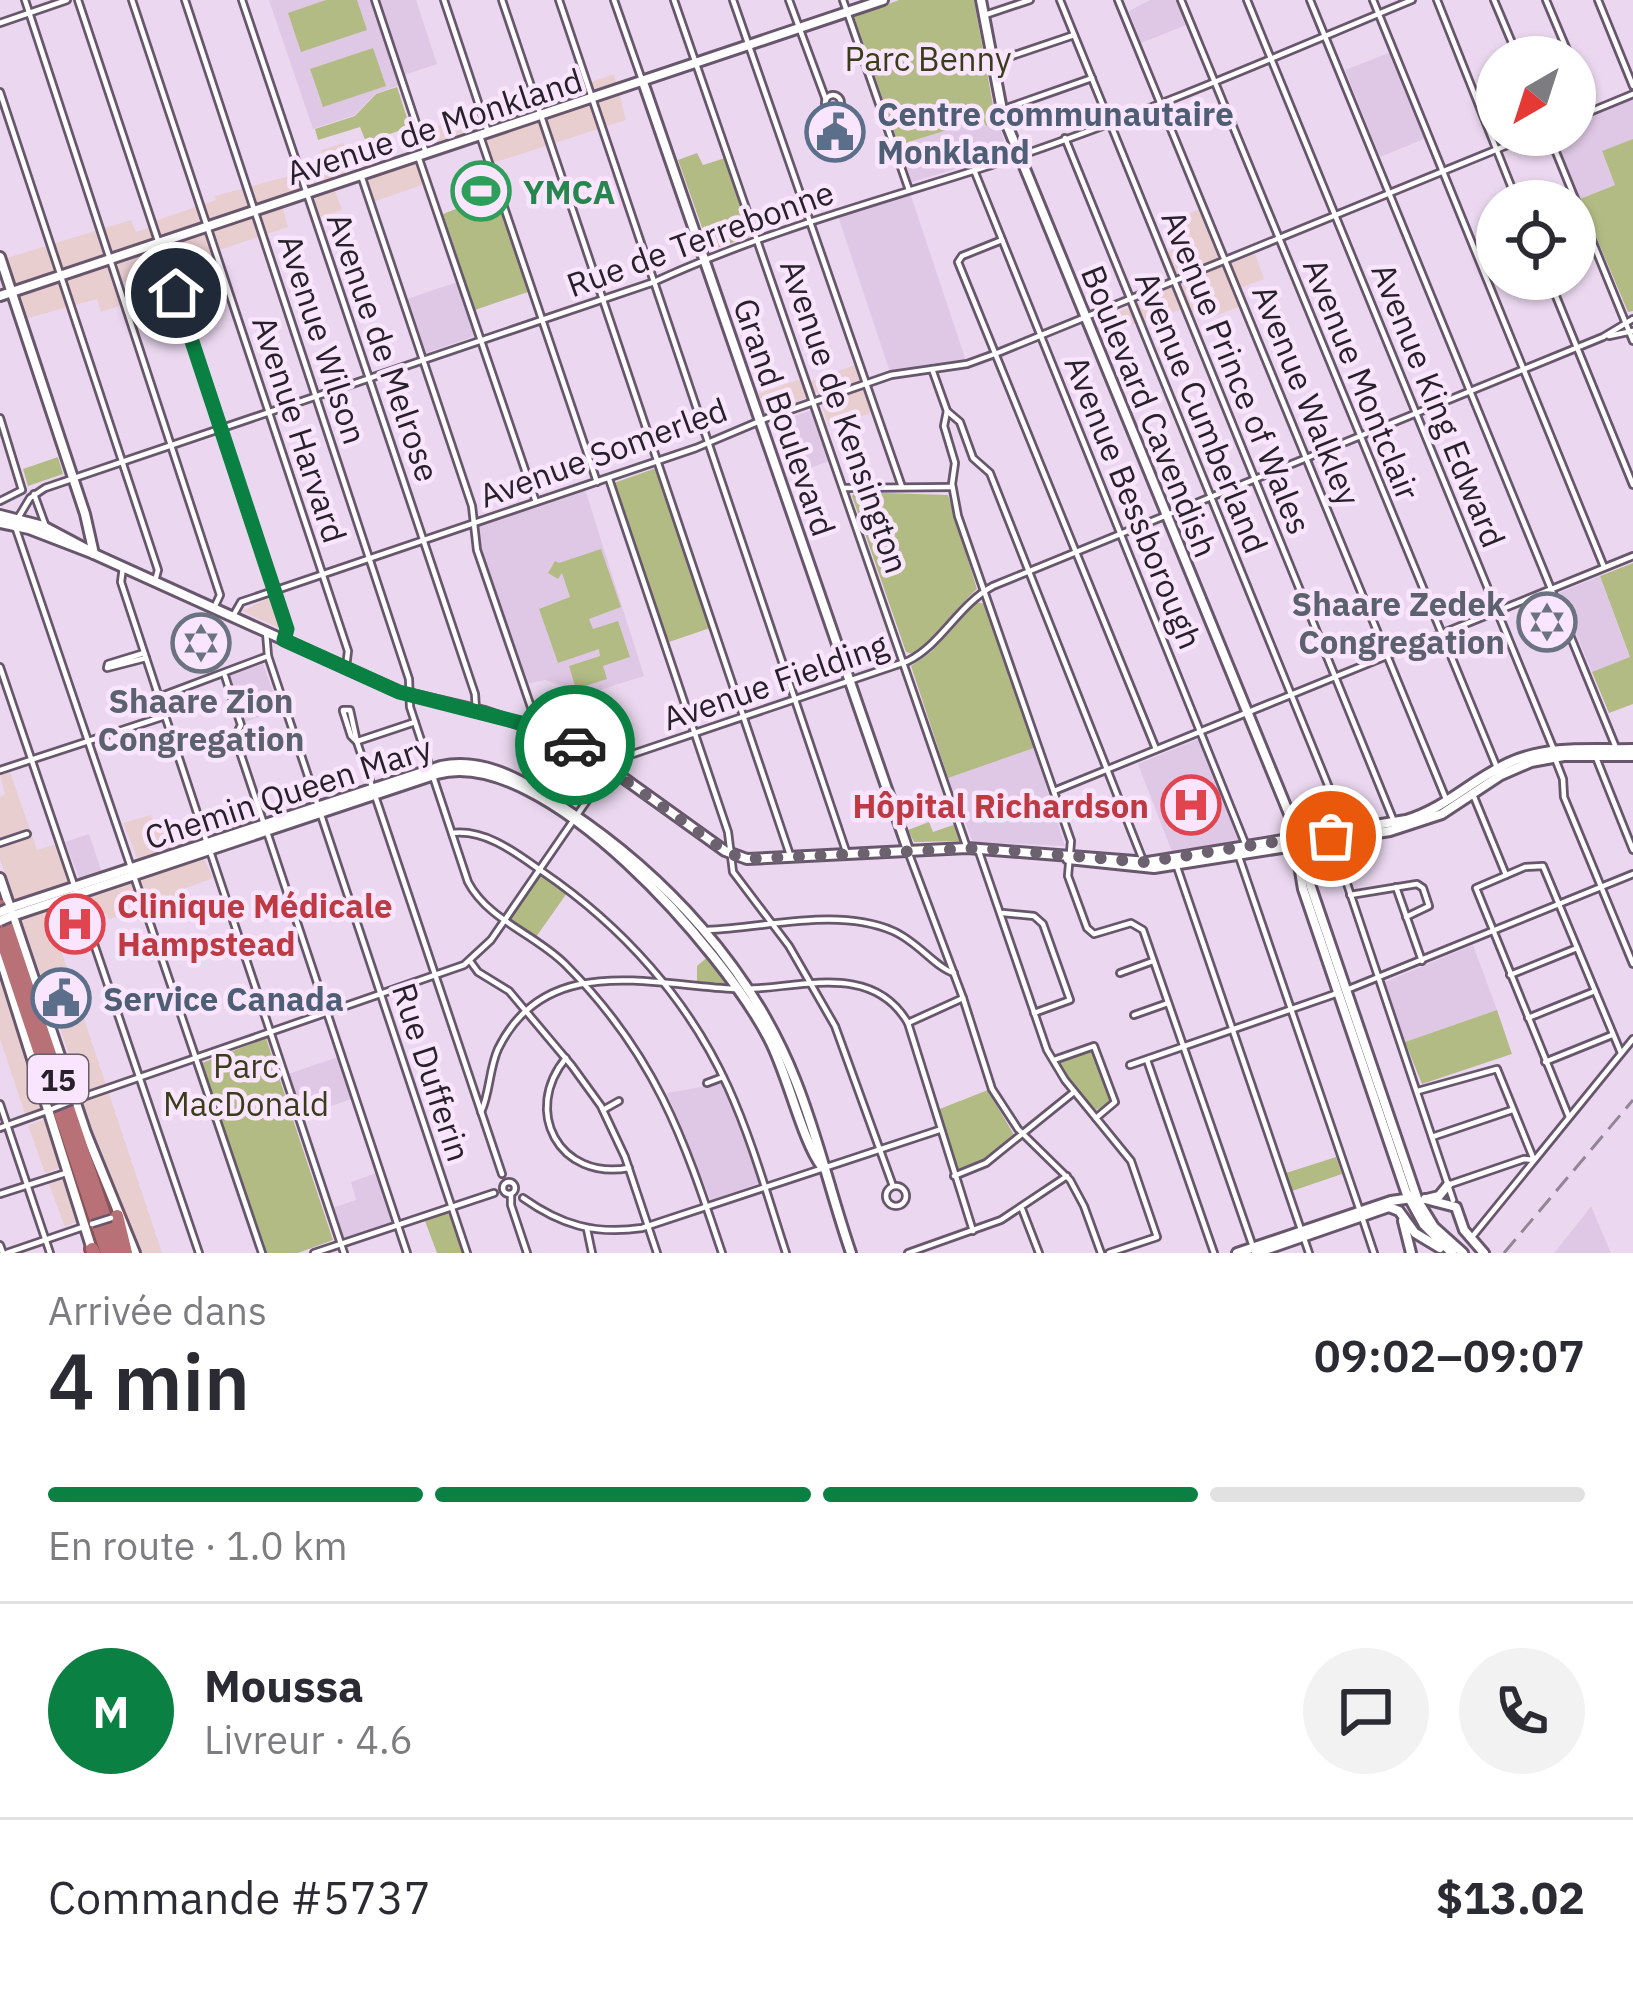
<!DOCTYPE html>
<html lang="fr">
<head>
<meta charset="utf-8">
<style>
	body { margin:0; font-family:"IBM Plex Sans",sans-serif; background:#f2f2f3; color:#2b2b33; height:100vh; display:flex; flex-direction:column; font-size:45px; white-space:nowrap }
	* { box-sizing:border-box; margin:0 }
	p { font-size:39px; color:#7c7c81 }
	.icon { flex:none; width:66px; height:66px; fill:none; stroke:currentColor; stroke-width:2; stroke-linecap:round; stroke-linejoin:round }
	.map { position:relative; height:1253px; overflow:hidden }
	.side { display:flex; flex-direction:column; background:#fff; flex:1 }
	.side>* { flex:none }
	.needle { width:78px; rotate:219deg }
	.fabs { position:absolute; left:1476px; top:36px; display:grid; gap:24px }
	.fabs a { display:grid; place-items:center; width:120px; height:120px; border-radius:50%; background:#fff; box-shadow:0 3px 9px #0004; font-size:60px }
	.pin { position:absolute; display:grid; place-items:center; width:102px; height:102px; color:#fff; margin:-51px; border:6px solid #fff; border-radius:50%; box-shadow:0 3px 12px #0007 }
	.courier { position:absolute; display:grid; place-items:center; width:120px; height:120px; margin:-60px; border:9px solid #0b8043; border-radius:50%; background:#fff; color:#222; box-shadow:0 3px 15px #0007 }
	.head em { font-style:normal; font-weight:600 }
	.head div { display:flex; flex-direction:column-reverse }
	.head { display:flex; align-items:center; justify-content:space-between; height:204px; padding:0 48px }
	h1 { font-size:78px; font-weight:600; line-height:90px }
	.bar { display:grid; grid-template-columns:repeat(4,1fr); gap:18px 12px; align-content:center; height:144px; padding:0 48px }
	.bar i { height:15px; border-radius:9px; background:#e1e1e2 }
	.bar .current { background:#0b8043 }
	.bar p { grid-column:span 4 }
	.line { display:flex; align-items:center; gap:30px; padding:0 48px; border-top:3px solid #e1e1e2 }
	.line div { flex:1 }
	.round { display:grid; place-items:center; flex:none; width:126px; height:126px; border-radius:63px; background:#f2f2f3 }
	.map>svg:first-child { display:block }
</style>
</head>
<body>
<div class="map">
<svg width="1633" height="1253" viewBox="0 0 1633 1253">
	<rect width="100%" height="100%" fill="#ebd8f0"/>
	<g fill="#e9ced0">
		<polygon points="614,74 626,120 490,164 480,136 460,137 435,145 426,153 419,132 456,120 458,126 485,120"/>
		<polygon points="343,143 354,177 333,185 342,210 315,219 306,193 281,202 288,227 119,284 121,305 101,312 97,299 28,318 7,258 131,220 136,232 153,226 152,222 216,200 215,196 300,173 302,176 326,167 321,150"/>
		<polygon points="418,156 428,183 370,203 362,175"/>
		<polygon points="1200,209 1223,266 1255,254 1264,279 1235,290 1241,306 1215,316 1211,306 1188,314 1185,308 1145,323 1138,305 1176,283 1165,253 1182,246 1172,220"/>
		<polygon points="1128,308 1136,323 1118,330 1120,335 1104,342 1096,321"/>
		<polygon points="860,363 878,411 829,427 817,392 763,419 755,395 806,377 809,382"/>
		<polygon points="271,597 281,626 281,629 242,611"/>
		<polygon points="10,772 37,850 56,844 69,882 14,901 0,859 0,797 5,794 0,775"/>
		<polygon points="151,815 157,832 193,820 200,840 196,842 213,878 175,892 175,900 109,919 106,914 92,919 85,895 145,876 123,823"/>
		<polygon points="75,900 86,931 58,941 162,1253 142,1253 82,1104 85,1102 82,1090 20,918"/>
		<polygon points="0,971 43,1107 25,1114 0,1039"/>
		<polygon points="45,1119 62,1167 45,1173 28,1125"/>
		<polygon points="64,1179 75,1222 65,1227 49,1184"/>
	</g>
	<g fill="#dfc8e5">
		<polygon points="269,0 416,0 437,64 401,76 403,84 375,94 355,115 313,129"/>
		<polygon points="1150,0 1180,0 1189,24 1141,43 1129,11"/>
		<polygon points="1389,53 1424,139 1380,157 1345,70"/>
		<polygon points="1633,99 1633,139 1602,152 1615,185 1580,199 1555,135 1575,135 1575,123"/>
		<polygon points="996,115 1008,153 912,182 899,145"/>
		<polygon points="909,190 967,364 891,375 837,213"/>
		<polygon points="457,282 475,336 426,353 407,299"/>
		<polygon points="812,410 829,461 807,469 788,418"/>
		<polygon points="584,486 644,676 587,694 545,680 522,685 474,523"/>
		<polygon points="1600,576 1630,658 1592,672 1559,593"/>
		<polygon points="263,664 275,697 261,702 265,715 245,722 229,674"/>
		<polygon points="1198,739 1245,847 1174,857 1138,764"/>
		<polygon points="1034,748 1065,846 973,842 948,778"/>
		<polygon points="89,834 102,873 80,880 65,842"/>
		<polygon points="1473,945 1497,1010 1405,1042 1385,982"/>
		<polygon points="341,1056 355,1098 298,1117 285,1075"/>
		<polygon points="723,1083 759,1183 711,1201 667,1093"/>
		<polygon points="379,1172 397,1226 340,1244 329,1209 356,1200 351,1182"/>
		<polygon points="1591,1206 1611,1253 1554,1253 1583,1217"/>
	</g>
	<g fill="#b3bb85">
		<polygon points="326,0 357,0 367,30 301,52 288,13"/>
		<polygon points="899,0 974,0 996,122 986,126 983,119 899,145 854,17"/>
		<polygon points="373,48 386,86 323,107 310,69"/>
		<polygon points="397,87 410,127 366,142 360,127 318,140 315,129 355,116 376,94"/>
		<polygon points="1633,139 1633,311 1628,312 1580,199 1615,185 1602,151"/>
		<polygon points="697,153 703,165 725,158 752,232 750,237 710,250 678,160"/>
		<polygon points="466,205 471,218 500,209 528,292 475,310 443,214"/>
		<polygon points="58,457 63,474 28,486 23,469"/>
		<polygon points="656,468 710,628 669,642 614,483"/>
		<path d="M855,492L948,495L977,589C955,608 939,637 912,654L906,652L852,496Z"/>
		<polygon points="601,549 621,607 589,619 593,629 618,621 630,657 603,666 607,679 576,689 569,666 600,656 599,649 558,663 539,609 570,597 562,573 558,579 548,573 555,561 559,563"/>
		<polygon points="1633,563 1633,704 1609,713 1592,672 1630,657 1600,576"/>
		<polygon points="976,602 985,604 1034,748 948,778 911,666 931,652"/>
		<polygon points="565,698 574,702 570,734 539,718 557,718 554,706 565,702"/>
		<polygon points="929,822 933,832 956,824 961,841 914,842 908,830"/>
		<polygon points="541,875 567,893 536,937 511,919"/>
		<polygon points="710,955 730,985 697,984 697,966"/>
		<polygon points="1497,1010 1512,1054 1422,1084 1405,1042"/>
		<polygon points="266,1038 333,1240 298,1253 266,1253 202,1063"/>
		<polygon points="1094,1046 1115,1102 1096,1110 1052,1061"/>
		<polygon points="988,1090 1014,1135 981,1161 959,1169 937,1110"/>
		<polygon points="1336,1157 1342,1174 1292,1191 1286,1173"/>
		<polygon points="447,1213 450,1215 463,1253 437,1253 425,1221"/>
	</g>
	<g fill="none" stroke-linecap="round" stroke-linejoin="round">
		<g stroke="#68576c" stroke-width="10">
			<g id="street">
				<polyline points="25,0 220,595 214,608"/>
				<polyline points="78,0 287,629 284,640"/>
				<polyline points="132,0 348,651 346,667"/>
				<path d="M185,0L409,679L410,707L468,882C488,920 535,934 565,964C655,1054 683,1136 722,1253"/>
				<polyline points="242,0 475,694 476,710"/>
				<polyline points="375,0 426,153"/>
				<polyline points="444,0 488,132"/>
				<polyline points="502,0 791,858"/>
				<polyline points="559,0 847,854"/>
				<polyline points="614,0 642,80"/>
				<polyline points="674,0 967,848"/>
				<polyline points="733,0 902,487"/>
				<polyline points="789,0 826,100"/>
				<polyline points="843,0 909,190"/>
				<polyline points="1060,0 1395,824"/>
				<polyline points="1118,0 1446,799"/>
				<polyline points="1181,0 1498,770"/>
				<polyline points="1247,0 1554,750"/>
				<polyline points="1310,0 1617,750"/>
				<polyline points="1373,0 1604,567"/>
				<polyline points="1437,0 1517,201"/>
				<polyline points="1494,0 1518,57"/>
				<polyline points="1546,0 1570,57"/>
				<polyline points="1598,0 1633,86"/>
				<polyline points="985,15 1030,0"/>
				<polyline points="0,23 67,0"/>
				<polyline points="994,62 1074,35"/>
				<polyline points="1575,71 1591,111"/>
				<polyline points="0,92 158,570 155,581"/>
				<circle cx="833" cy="103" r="8"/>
				<polyline points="1001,110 1092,78"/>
				<polyline points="1575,118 1633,94"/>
				<polyline points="1549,135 1633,341"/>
				<polyline points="480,136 597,482"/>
				<polyline points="1065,138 1345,827"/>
				<polyline points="418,156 536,502"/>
				<polyline points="974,170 1247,848"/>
				<polyline points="362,178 472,506 477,550 532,710 532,726"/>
				<polyline points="1002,240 962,256 958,262 1156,749"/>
				<polyline points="1549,279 1633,485"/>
				<polyline points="1609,336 1633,331"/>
				<polyline points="932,369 947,411 944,426 955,463 952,484 958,516 1071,841 1068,876 1087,928 1094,934 1131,923 1143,930 1252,1244"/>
				<polyline points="947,411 960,422 973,458 990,473 1144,863"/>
				<polyline points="0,418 22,490 0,501"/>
				<polyline points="609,479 728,832 733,872 789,946 835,1026 893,1186"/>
				<polyline points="844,488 952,487"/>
				<polyline points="34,494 46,527"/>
				<path d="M18,518L30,498L45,488L654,282C769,229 891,198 1010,159C1147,113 1279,55 1412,0"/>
				<polyline points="16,529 262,1253"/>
				<polyline points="123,567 121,582 206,840"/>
				<polyline points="233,616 241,602 696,448 767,418 891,375 967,364 1000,352 1532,135"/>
				<polyline points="266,632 268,656 467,1253"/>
				<polyline points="144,653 108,664 107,668 146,658"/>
				<polyline points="0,667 199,1253"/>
				<polyline points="225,676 241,725 235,737 263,821"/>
				<polyline points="159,697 268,656"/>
				<polyline points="343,710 350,710 357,742"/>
				<polyline points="343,711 351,736 357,742 502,1174"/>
				<polyline points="358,741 415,722"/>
				<polyline points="1595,755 1633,850"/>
				<polyline points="1556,761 1563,779 1564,797 1633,964"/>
				<polyline points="0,770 165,716"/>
				<polyline points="1054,791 1633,556"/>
				<polyline points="1472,792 1506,875"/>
				<polyline points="267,832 407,1253"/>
				<path d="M452,833C486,829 516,853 543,872C622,926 688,999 728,1087C752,1140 768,1198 786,1253"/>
				<polyline points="1332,839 1453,1200"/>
				<polyline points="0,843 27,834"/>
				<polyline points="210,851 344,1253"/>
				<polyline points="979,852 1047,1050 1065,1080 1131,1161 1157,1237 1109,1253"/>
				<polyline points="909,854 963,998 992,1089 1018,1129 1070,1180 1084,1206 1101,1253"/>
				<polyline points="1238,854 1360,1211"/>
				<polyline points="1177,867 1309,1253"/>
				<polyline points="1396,887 1422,961"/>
				<polyline points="1350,895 1417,884 1423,888 1429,906 1406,917"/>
				<polyline points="1003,913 1034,916 1043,924 1070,1000 1034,1013"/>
				<path d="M707,930C766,928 837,907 893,931C917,941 936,968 954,973"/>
				<polyline points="470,961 478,972 509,991 572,1066 601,1106 625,1157 657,1253"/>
				<polyline points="1120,973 1153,961"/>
				<polyline points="1510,975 1577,948"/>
				<path d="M746,989C804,987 873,963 908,1023L973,1231"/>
				<polyline points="1349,989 1633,874"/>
				<polyline points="1134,1015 1168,1003"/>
				<polyline points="1528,1018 1595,991"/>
				<polyline points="908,1023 963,998"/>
				<path d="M566,1058C522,1111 559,1181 629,1168"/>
				<polyline points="1054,1060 1094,1046 1115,1102 1096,1118"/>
				<polyline points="1147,1060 1214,1253"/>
				<polyline points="1545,1062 1612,1035"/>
				<polyline points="1130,1065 1338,993"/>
				<polyline points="707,1083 723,1077"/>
				<polyline points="1418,1091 1497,1069 1534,1160 1524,1159 1448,1185"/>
				<path d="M77,1099L464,965L491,940L615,760L908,661C942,644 958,605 993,586L1603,337L1633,319"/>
				<polyline points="0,1104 50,1253"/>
				<polyline points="603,1110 619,1101"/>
				<path d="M481,1112C490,1093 489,1069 498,1049C545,952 650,985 735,989"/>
				<polyline points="1569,1117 1476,888 1525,867 1543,866 1621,1053"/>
				<polyline points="0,1128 47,1111"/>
				<polyline points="1432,1137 1512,1110"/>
				<polyline points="954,1176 986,1163 1074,1092"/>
				<circle cx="509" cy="1188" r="6"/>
				<circle cx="896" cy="1196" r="10"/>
				<polyline points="0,1194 69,1172"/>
				<polyline points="511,1194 511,1205 527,1253"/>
				<path d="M523,1198C561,1225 595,1235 642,1228L939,1130"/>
				<polyline points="1022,1209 1039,1253"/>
				<polyline points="1362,1217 1374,1253"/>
				<polyline points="587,1229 592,1253"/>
				<polyline points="1472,1237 1633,1039"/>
				<polyline points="0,1245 3,1253"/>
				<polyline points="7,1253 86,1226"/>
				<polyline points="314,1253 494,1193"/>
				<polyline points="908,1253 1001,1220 1067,1176"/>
			</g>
		</g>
		<g stroke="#68576c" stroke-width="14">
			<g id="secondary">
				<polyline points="981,0 1003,115 1303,848 1311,887 1418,1201 1434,1227 1463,1253"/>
				<polyline points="643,82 908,850"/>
				<polyline points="0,257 85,514 94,554"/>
				<polyline points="0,296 883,0"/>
				<polyline points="0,515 43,526 92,552"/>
				<path d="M0,523L29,529L94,554L399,692L485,712L558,737L604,764L725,851L747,859L967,848L1148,862L1406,820C1447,808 1474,777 1513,761C1551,745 1593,750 1633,749"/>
				<polyline points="1295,841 1303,889 1406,1192 1424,1225 1452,1253"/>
				<polyline points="1068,859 1154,868 1390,831 1442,814 1501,775 1531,762 1564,756 1633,756"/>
				<polyline points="0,878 86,1133 135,1253"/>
				<path d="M7,909L441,766C487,756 531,785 567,810C665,875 751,968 795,1079C818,1136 831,1195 851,1253"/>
				<path d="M9,917L437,774C545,744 725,953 769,1039C788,1075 802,1141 822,1167"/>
				<polyline points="0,957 93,1253"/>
				<polyline points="1425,1199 1456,1207 1464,1230 1484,1253"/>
				<polyline points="1427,1199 1439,1196 1448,1185"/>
				<polyline points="1403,1221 1411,1253"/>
				<polyline points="1237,1253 1391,1201 1412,1198"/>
				<polyline points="1256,1253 1389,1207 1399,1211 1415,1233 1440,1248"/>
			</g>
		</g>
		<g stroke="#86555c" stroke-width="18">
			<g id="highway">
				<polyline points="0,906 117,1253"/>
				<polyline points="0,934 107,1253"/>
				<polyline points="117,1216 126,1253"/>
				<polyline points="92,1249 94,1253"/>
			</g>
		</g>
		<use href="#street" stroke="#fff" stroke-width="4.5"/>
		<use href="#secondary" stroke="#fff" stroke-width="8"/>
		<use href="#highway" stroke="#b97178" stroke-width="12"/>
		<polyline stroke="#928595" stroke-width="3" stroke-dasharray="18 9" stroke-linecap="butt" points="1504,1253 1633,1100"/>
		<g stroke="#68576c" stroke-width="10" stroke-linecap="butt">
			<g id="street-bridge">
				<polyline points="52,1109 72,1101"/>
				<polyline points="92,1224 111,1218"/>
			</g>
		</g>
		<g stroke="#68576c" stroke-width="14" stroke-linecap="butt">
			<g id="secondary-bridge">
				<polyline points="0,912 7,909"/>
				<polyline points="0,921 9,917"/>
			</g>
		</g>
		<use href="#street-bridge" stroke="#fff" stroke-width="4.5"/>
		<use href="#secondary-bridge" stroke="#fff" stroke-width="8"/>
	</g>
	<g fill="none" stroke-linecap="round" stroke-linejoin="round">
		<polyline stroke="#6c616f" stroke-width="12" stroke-dasharray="0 21.6" points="575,745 728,853 747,859 979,848 1144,862 1331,833 1331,836"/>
		<polyline stroke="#0b8043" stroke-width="15" points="176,293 287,629 284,640 399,692 529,725 575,745"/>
	</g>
	<defs>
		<g id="civic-ring" transform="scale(3)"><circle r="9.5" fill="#f9e5fe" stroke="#5c6f8a" stroke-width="1.5"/><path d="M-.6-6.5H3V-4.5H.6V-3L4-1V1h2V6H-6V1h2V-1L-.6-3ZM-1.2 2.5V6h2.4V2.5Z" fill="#5c6f8a"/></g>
		<g id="stadium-ring" transform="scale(3)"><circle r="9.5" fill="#f9e5fe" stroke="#2e9e5b" stroke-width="1.5"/><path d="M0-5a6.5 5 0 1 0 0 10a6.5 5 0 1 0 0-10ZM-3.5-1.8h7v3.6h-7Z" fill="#2e9e5b"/></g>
		<g id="synagogue-ring" transform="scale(3)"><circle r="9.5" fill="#f9e5fe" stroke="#6b7280" stroke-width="1.5"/><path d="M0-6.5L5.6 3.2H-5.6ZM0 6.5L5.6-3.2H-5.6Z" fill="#6b7280"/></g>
		<g id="hospital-ring" transform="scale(3)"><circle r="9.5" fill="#f9e5fe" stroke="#e0444e" stroke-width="1.5"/><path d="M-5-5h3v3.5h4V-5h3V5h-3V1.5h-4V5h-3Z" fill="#e0444e"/></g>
	</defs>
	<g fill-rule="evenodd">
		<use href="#civic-ring" x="835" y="132"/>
		<use href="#stadium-ring" x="481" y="191"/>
		<use href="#synagogue-ring" x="1547" y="622"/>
		<use href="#synagogue-ring" x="201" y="643"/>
		<use href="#hospital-ring" x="1191" y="805"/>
		<use href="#hospital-ring" x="75" y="924"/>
		<use href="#civic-ring" x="61" y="998"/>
	</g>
	<g text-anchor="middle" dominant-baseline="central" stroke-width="9" stroke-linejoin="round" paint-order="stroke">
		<rect fill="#f9e5fe" stroke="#675c69" stroke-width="3" x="28" y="1055" width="60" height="48" rx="9"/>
		<g font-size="30" font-weight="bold" fill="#282129">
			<text x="58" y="1079">15</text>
		</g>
		<g font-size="33" fill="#393d19" stroke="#f9e5fe">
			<text x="928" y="58">Parc Benny</text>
			<text x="246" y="1065">Parc<tspan x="246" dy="38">MacDonald</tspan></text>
		</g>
		<g font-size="33" font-weight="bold" fill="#4e5e75" stroke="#f9e5fe" text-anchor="start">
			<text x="877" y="113">Centre communautaire<tspan x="877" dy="38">Monkland</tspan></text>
			<text x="103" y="998">Service Canada</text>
		</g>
		<g font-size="33" fill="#282129" stroke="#f9e5fe">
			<text transform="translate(434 126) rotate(-18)">Avenue de Monkland</text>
			<text transform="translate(700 238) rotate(-20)">Rue de Terrebonne</text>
			<text transform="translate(323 339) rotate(72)">Avenue Wilson</text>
			<text transform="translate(384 347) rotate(71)">Avenue de Melrose</text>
			<text transform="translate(1237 372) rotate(68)">Avenue Prince of Wales</text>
			<text transform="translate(1362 379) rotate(68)">Avenue Montclair</text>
			<text transform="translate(1307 395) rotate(68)">Avenue Walkley</text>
			<text transform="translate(1439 405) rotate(68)">Avenue King Edward</text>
			<text transform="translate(1150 411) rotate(68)">Boulevard Cavendish</text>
			<text transform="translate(1202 412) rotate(68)">Avenue Cumberland</text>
			<text transform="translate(845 416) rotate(71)">Avenue de Kensington</text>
			<text transform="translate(785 417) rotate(71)">Grand Boulevard</text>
			<text transform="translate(300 429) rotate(72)">Avenue Harvard</text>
			<text transform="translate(603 452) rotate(-20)">Avenue Somerled</text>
			<text transform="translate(1134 502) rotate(68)">Avenue Bessborough</text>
			<text transform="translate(775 681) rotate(-19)">Avenue Fielding</text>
			<text transform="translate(288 792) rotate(-18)">Chemin Queen Mary</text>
			<text transform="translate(432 1072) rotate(72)">Rue Dufferin</text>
		</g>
		<g font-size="33" font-weight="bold" fill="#27864d" stroke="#f9e5fe" text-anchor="start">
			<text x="523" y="191">YMCA</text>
		</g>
		<g font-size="33" font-weight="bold" fill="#5b616d" stroke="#f9e5fe" text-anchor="end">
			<text x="1505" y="603">Shaare Zedek<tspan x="1505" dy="38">Congregation</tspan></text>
			<text x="201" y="700" text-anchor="middle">Shaare Zion<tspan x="201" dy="38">Congregation</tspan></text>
		</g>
		<g font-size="33" font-weight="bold" fill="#be3a42" stroke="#f9e5fe" text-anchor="end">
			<text x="1149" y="805">Hôpital Richardson</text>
			<text x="117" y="905" text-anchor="start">Clinique Médicale<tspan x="117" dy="38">Hampstead</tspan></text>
		</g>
	</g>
</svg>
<div class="fabs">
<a><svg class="needle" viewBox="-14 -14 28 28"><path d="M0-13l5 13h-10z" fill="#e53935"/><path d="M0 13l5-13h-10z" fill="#7c7c81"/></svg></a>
<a><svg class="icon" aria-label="locate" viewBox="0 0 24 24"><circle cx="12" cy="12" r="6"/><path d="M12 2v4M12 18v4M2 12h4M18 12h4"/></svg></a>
</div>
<div class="pin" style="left:1331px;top:836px;background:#ea580c"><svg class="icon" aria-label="bag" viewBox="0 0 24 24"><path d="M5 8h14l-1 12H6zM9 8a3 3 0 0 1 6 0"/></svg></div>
<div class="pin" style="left:176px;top:293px;background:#1f2937"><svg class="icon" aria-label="home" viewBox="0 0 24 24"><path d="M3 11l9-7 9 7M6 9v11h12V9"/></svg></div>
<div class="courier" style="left:575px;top:745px"><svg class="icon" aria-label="car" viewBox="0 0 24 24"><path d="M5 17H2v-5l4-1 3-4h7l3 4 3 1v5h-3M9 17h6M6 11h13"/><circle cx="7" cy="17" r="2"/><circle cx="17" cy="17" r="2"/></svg></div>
</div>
<section class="side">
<div class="head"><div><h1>4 min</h1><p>Arrivée dans</p></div><em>09:02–09:07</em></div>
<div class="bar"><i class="current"></i><i class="current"></i><i class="current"></i><i></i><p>En route · 1.0 km</p></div>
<div class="line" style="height:216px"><b class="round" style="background:#0b8043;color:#fff">M</b><div><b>Moussa</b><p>Livreur · 4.6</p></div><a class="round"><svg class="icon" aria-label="chat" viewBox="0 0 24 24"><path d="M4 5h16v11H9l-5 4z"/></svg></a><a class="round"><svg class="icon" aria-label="phone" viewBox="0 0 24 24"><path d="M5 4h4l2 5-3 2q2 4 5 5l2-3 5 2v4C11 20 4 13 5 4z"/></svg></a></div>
<div class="line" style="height:156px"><div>Commande #5737</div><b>$13.02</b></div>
</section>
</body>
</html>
